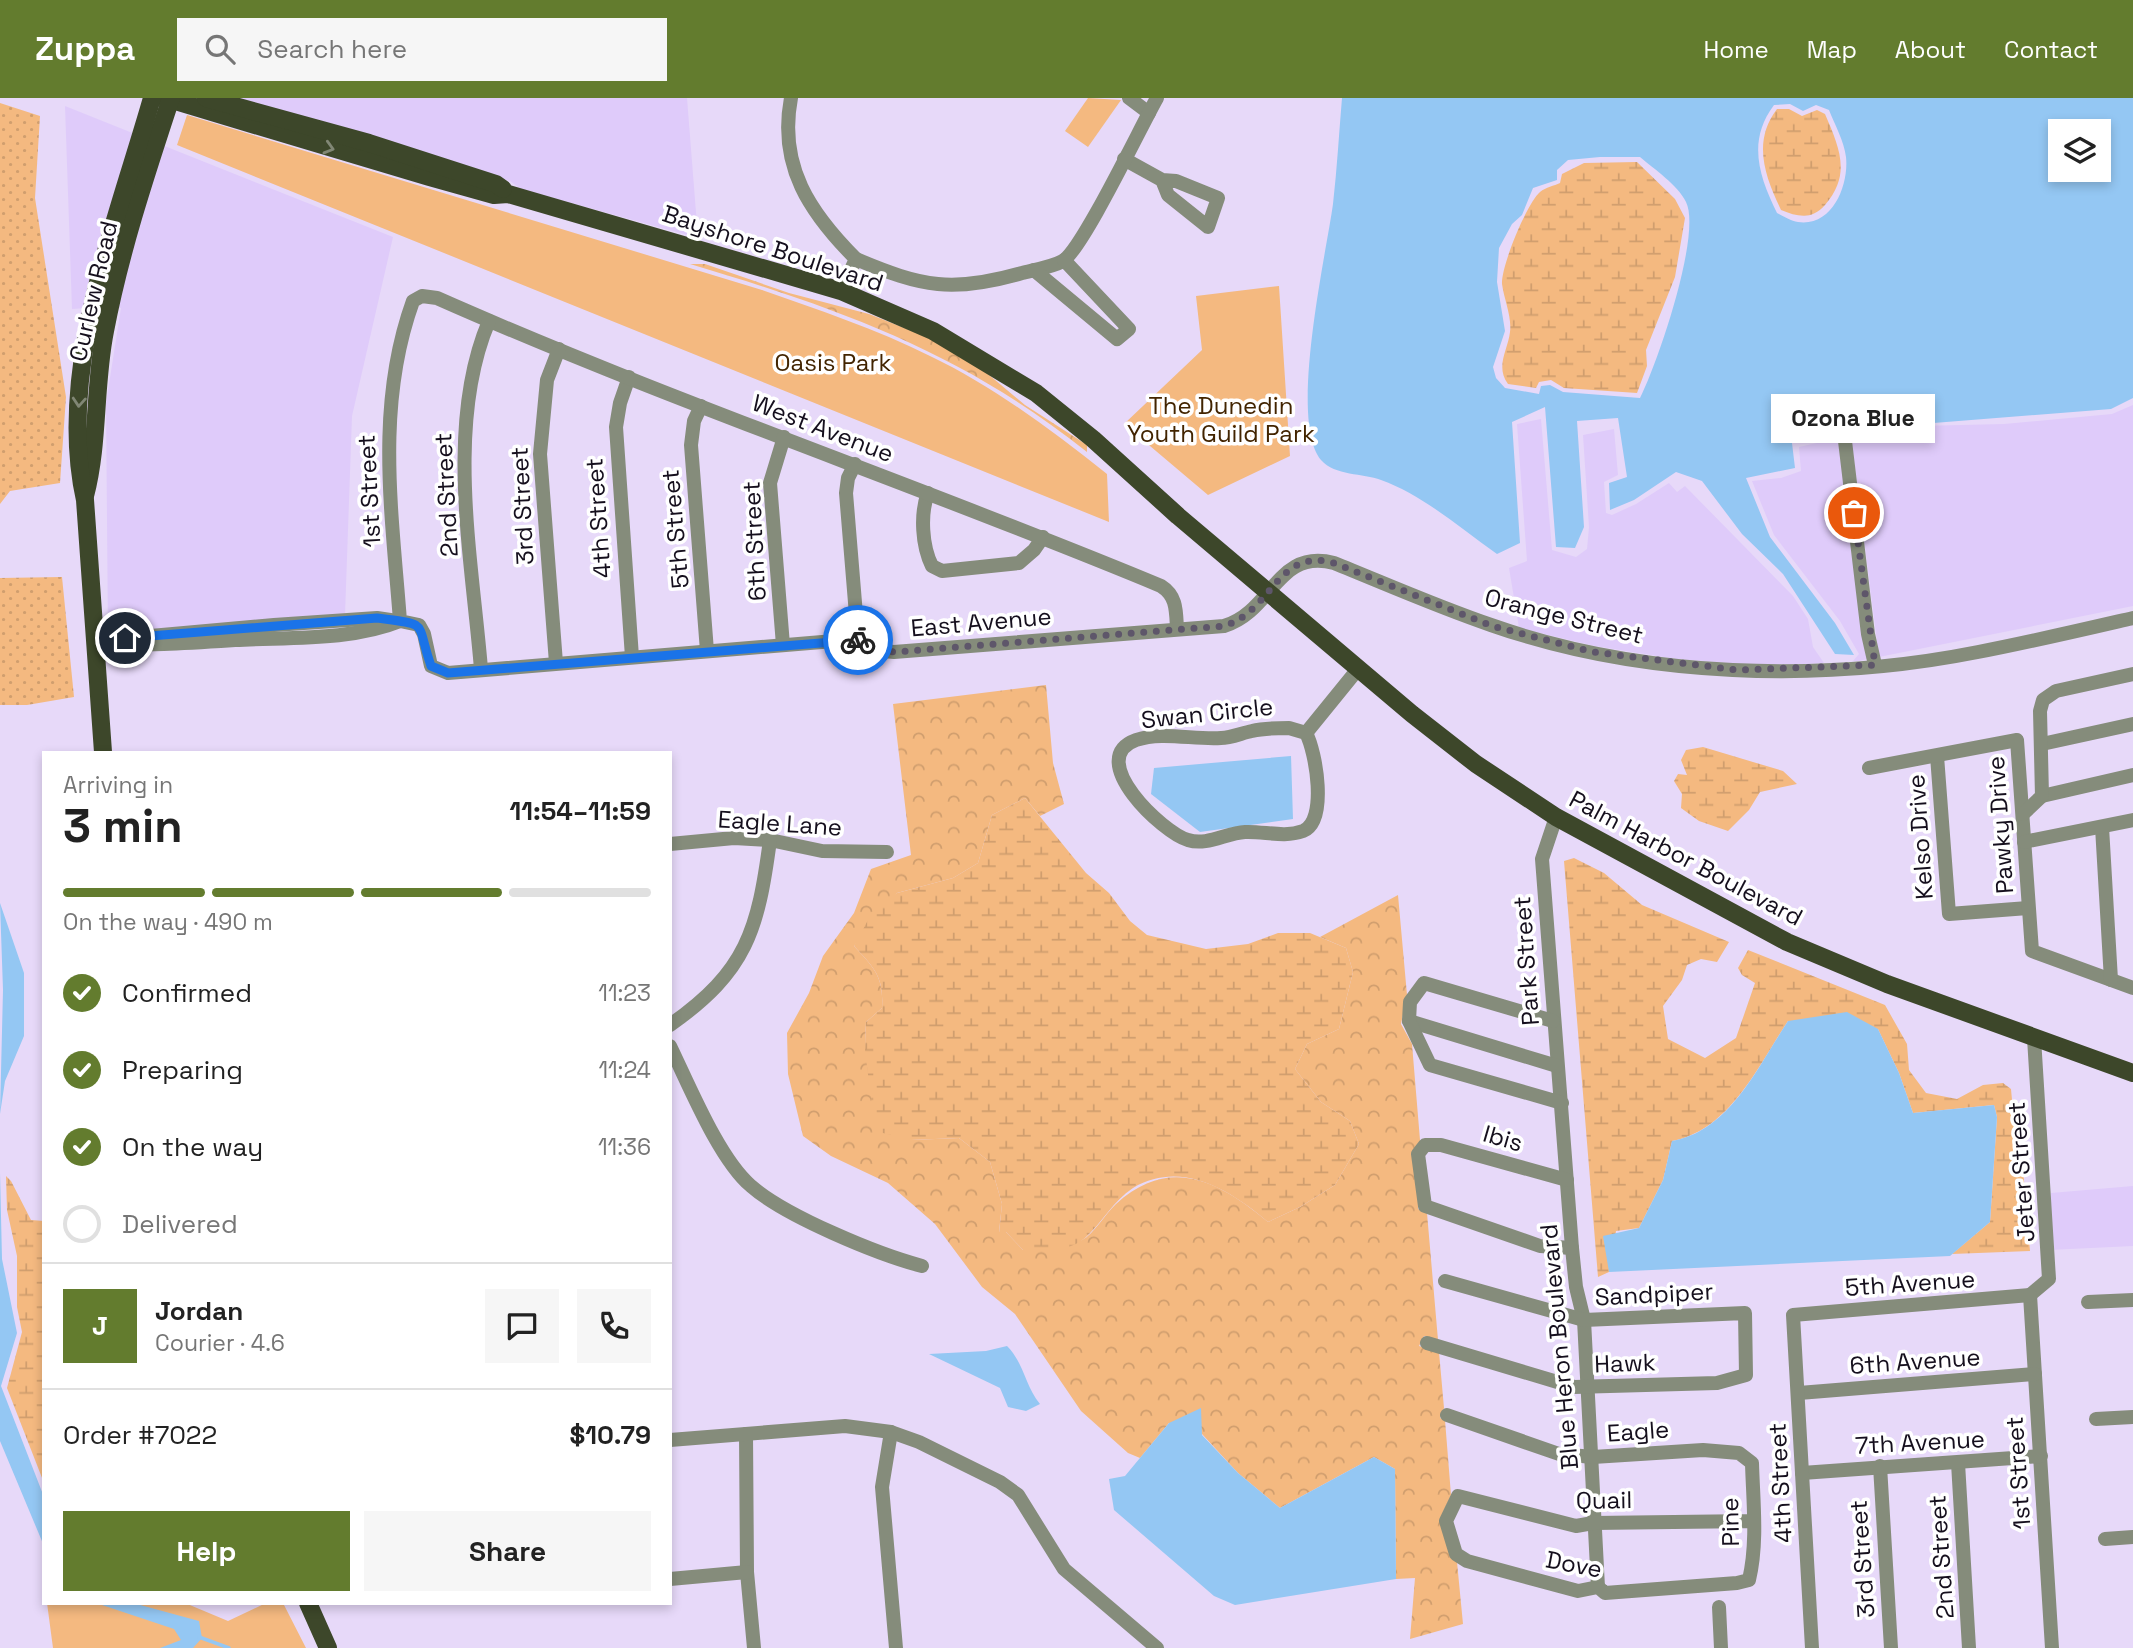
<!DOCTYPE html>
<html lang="en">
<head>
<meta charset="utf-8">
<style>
	body { margin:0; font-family:"Space Grotesk",sans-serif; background:#f6f6f6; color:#222; height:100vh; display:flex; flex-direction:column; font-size:26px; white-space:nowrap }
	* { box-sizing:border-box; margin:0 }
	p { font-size:23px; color:#767676 }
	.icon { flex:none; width:38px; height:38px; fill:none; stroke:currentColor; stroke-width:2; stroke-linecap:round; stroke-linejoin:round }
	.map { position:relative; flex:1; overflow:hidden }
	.panel { position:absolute; left:42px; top:653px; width:630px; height:854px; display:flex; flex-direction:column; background:#fff; border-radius:0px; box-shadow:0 4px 10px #0003 }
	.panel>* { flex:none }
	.tools { position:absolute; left:2048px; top:21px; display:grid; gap:14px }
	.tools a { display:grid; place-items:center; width:63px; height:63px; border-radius:0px; background:#fff; box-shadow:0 4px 10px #0003; font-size:35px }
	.pin { position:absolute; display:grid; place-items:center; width:60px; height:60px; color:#fff; margin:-30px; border:4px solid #fff; border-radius:50%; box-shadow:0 2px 7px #0007 }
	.courier { position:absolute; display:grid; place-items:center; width:70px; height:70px; margin:-35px; border:5px solid #1a73e8; border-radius:50%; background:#fff; color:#222; box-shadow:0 2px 9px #0007 }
	.bubble { position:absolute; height:49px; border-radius:0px; background:#fff; box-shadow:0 4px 10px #0003; font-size:23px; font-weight:700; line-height:49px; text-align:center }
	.headline em { font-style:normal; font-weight:700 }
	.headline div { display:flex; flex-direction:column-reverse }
	.headline { display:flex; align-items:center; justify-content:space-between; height:119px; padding:0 21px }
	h1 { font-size:46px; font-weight:700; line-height:52px }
	.bar { display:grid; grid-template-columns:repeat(4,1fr); gap:10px 7px; align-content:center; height:84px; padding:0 21px }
	.bar i { height:9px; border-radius:5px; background:#e0e0e0 }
	.bar .active { background:#637c2e }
	.bar p { grid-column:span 4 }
	.line { display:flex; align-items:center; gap:18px; padding:0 21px; border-top:2px solid #e0e0e0 }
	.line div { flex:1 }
	.round { display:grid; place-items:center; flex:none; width:74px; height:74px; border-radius:0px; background:#f6f6f6 }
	ol { padding:0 21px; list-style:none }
	li { display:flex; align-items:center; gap:21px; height:77px }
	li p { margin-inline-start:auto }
	li .icon { padding:7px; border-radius:50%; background:#637c2e; color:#fff; stroke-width:4 }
	li:last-child { color:#767676 }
	li i { width:38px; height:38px; border:4px solid #e0e0e0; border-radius:50% }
	.cta { display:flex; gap:14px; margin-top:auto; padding:14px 21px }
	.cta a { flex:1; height:80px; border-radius:0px; background:#637c2e; color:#fff; font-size:28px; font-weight:700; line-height:80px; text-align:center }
	.cta a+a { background:#f6f6f6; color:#222 }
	header { display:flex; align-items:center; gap:42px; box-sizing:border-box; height:98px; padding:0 35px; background:#637c2e; color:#fff }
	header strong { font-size:33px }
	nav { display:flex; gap:38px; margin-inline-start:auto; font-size:24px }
	.search { width:490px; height:63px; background:#f6f6f6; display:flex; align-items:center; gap:18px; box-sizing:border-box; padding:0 24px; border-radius:0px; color:#767676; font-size:26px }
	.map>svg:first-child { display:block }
</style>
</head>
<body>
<header>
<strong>Zuppa</strong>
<div class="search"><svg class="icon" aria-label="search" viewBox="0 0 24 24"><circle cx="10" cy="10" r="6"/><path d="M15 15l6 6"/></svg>Search here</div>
<nav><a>Home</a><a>Map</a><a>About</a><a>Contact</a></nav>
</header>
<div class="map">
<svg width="2133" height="1550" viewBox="0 0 2133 1550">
	<defs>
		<pattern id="grass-dots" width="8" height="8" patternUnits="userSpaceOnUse" patternTransform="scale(1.75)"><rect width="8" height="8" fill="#f4b980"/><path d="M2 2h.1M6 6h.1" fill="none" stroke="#d09e6e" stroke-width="1.8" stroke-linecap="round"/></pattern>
		<pattern id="forest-crowns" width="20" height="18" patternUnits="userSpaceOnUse" patternTransform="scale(1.75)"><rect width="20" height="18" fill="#f4b980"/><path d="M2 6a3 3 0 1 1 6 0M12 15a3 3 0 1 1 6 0" fill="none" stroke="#d09e6e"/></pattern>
		<pattern id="wetland-marsh" width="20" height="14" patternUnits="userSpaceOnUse" patternTransform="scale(1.75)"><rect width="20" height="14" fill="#f4b980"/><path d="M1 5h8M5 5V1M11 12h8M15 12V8" fill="none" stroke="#d09e6e"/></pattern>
	</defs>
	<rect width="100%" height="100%" fill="#e7d9f9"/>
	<g fill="#dfcbfa">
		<polygon points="225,0 687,0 698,140 521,91 510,83"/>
		<polygon points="65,8 135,36 87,210 72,211"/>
		<polygon points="162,47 393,139 352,318 345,517 139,532 108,538 106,305 121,210 116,210"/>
		<polygon points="2133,307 2133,508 1879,559 1851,338 1919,328 2004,326 2112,316"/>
		<polygon points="1541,321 1552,452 1576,459 1587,451 1589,429 1583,337 1614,331 1618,377 1604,384 1606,415 1612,417 1636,406 1669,385 1677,394 1685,388 1793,498 1808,521 1813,549 1824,565 1771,568 1676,561 1595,548 1519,530 1509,470 1527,463 1517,326"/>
		<polygon points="1839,340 1867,561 1860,563 1853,563 1859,556 1840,523 1774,437 1752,383 1781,380 1801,373 1799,349"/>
		<polygon points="2133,1088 2133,1148 2049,1152 2046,1099 2051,1098 2051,1095"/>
	</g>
	<g fill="url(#grass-dots)">
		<polygon points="0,5 40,18 35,100 66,299 60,385 10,393 0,406"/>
		<polygon points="62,479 74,599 27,607 0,607 0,480"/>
	</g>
	<g fill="url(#forest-crowns)">
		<path d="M690,166H705L789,195L869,216L940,244L970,261L1025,307L1087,347V354C963,255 841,211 690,166Z"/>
		<path d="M1046,587L1053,665L1064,706L1040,718L1025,700L992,717L978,765L953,780L897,795L854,848C874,870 884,878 882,910L866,924C863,985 878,995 911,1042L959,1040L990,1064L1002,1106L999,1134H1006L1023,1152C1041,1149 1066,1149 1082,1142C1094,1136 1105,1116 1116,1106C1170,1057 1219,1083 1268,1124L1300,1109L1335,1087L1359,1046L1350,1023L1321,1004L1295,971L1307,946L1339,931L1353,874L1346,850L1320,839L1398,797L1407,897L1401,926L1412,946L1420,1042L1418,1111L1427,1115L1438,1242L1424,1238L1419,1248L1439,1254L1444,1310L1440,1320L1445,1322L1451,1397L1440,1421L1457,1464L1463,1526L1410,1541L1415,1480L1396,1481L1395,1371L1374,1359L1280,1410L1238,1375L1202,1336L1169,1325L1140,1360L1128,1355L1081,1313L1015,1216L982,1189L935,1126L888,1085L831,1058L803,1038L788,976L787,935L809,895L823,858L854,815L871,771L911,757L893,606Z"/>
	</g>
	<g fill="url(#wetland-marsh)">
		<path d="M1777,11H1789L1802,18L1817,12L1825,16C1839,49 1852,76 1825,107C1812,122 1798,119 1781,112C1765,78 1752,44 1777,11Z"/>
		<path d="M1637,64L1675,101L1685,120L1675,179L1646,252L1647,268L1637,295L1564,290L1551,282L1539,284L1536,290L1508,286C1495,268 1508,252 1510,234C1512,219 1504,201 1502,186C1501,168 1527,105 1540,94C1546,89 1554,88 1560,85L1562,76L1584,65Z"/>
		<polygon points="1703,649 1783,673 1797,686 1760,694 1749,712 1728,733 1699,723 1681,710 1682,696 1674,683 1678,676 1687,677 1681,662 1686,652"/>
		<path d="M1025,700L1086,775L1109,795L1130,823L1147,837L1206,851L1248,846L1278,835H1310L1346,850L1353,874L1339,931L1307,946L1295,971L1321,1004L1350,1023L1359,1046L1335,1087L1300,1109L1268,1124C1231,1093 1182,1061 1133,1090C1113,1103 1102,1125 1085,1140C1069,1154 1043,1153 1023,1152L1006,1134L999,1135L1002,1106L990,1064L959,1040L911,1042L875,1033L865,952L866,924L882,910C884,878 874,870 854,848L874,811L897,795L953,780L978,765L992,717Z"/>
		<path d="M1574,760L1604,775L1642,807L1729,844L1717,864L1701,861L1687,867L1682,882L1663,908L1668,941L1705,960L1736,940L1755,885L1742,877L1738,870L1748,852L1885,907L1907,946L1909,972L1926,995L1957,1001L1983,987L2003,985L2011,991L2013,1013L2018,1012L2030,1153L1952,1156L1990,1124L1997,1019L1994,1007L1913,1015L1899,975L1878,931L1788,923C1758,968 1730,1032 1672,1043L1663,1082L1639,1130L1616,1133L1609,1174L1598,1179L1564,763Z"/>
		<polygon points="6,1078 11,1083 31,1122 44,1123 44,1385 7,1290 22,1234 17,1209 17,1158 7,1112"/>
	</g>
	<g fill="#f4b980">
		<polygon points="1088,0 1121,2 1088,49 1065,33"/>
		<path d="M187,17L762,192C819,212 876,231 930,258C995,289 1051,332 1107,376L1109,424L177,47Z"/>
		<polygon points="1279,188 1290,358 1208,397 1124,326 1202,252 1196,198"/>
		<polygon points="47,1505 185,1505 228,1523 266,1505 283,1505 306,1550 53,1550"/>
	</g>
	<g fill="#94c7f3" fill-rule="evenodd">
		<path d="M1342,0H2133V300L2111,311L1858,331L1792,345L1795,370L1746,380L1770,439L1835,525L1854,557L1835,556L1783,476L1742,436L1702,383L1676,374L1634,402L1610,412L1609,385L1627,379L1618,320L1577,323L1584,429L1575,450L1556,449L1545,309L1512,324L1520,445L1497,456C1460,430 1423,397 1381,382C1363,375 1335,378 1321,362C1288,323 1326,157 1333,106C1337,71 1339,35 1342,0ZM1790,6L1803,13L1816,7L1829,12C1835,27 1844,43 1846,59C1849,86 1833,129 1798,124C1791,123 1783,118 1777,115C1759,78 1747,43 1774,7ZM2060,33H2098V72H2060ZM1600,59H1640C1654,71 1678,87 1686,104C1702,136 1657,267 1640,300L1563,294L1550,287L1541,288L1539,296L1505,290L1496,280L1493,269L1505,233L1497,184L1499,150L1512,126L1522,117L1533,90L1557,82V72L1568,62Z"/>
		<polygon points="1291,658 1293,721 1200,734 1151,696 1154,670"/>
		<polygon points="0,805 24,875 24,938 5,983 0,1016 3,892"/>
		<path d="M1847,914L1878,931L1899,975L1913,1015L1994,1007L1997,1019L1990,1124L1950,1158L1609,1174L1603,1138L1639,1130L1663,1082L1672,1043C1730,1033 1758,968 1788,923Z"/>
		<polygon points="0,1075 2,1161 17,1235 1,1288 44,1399 44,1448 0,1343"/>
		<path d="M1007,1248C1024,1265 1025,1288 1040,1306L1026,1313L1008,1309L1000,1290L929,1256L986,1253Z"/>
		<polygon points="1201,1310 1202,1337 1238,1375 1280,1410 1374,1359 1395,1371 1396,1481 1235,1507 1214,1498 1114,1412 1109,1381 1125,1378 1169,1325"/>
		<polygon points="96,1505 133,1505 199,1523 202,1540 193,1550 160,1550 181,1542 174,1531"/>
	</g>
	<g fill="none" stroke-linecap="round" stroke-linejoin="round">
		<polyline stroke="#94c7f3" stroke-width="3.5" points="199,1539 229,1550"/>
		<g stroke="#858c7b" stroke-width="14">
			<path d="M791,0C778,68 810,115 856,161L841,193"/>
			<polyline points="1129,0 1149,15"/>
			<polyline points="1124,61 1162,82 1176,83 1218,100 1208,129 1168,97 1162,82"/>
			<path d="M856,161C922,189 953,195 1022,175C1034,172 1052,169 1063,163C1083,150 1141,28 1157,0"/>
			<polyline points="1034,172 1117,241 1129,231 1064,162"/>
			<polyline points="629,279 620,305 616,329 632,559"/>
			<polyline points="701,308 694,323 691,347 707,553"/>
			<polyline points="1845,343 1868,536 1875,567"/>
			<polyline points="855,366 848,380 846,395 858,541"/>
			<path d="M928,395C920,416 922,448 932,468L942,473L1019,465L1034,452L1043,439"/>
			<polyline points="117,541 274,527 377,520 397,523"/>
			<path d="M858,541L448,575L431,568L424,536L419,527L400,523C392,415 375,308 413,203L422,198L437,200C674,305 921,388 1161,488C1177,498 1176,513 1177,531"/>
			<path d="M858,541L872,552L894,554L1224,528C1273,513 1277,450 1334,465C1386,486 1438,509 1491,527C1642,580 1822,585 1978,554C2030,544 2081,532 2133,520"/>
			<path d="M95,546C143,548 188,545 235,542C288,539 351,543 400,523"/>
			<polyline points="783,547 770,385 784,339"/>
			<polyline points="556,565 540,356 547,282 559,251"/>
			<path d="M481,571C472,461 445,326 489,223"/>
			<path d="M1289,630L1306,635C1316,654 1328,723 1303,733C1284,740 1264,733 1245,734C1226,735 1207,748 1188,742C1163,735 1084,661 1136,642C1162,633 1194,642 1221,640C1231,640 1242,635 1252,633C1264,630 1277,630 1289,630Z"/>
			<polyline points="1306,635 1358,571"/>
			<polyline points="2042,646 2133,626"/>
			<polyline points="1937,658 1949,816 2028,810"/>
			<polyline points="1869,670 2017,642 2032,853 2133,890"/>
			<polyline points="2042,698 2133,677"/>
			<polyline points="2023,716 2042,698 2040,613 2043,602 2056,593 2133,576"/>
			<polyline points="1556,719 1542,761 1572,1150 1576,1189 1584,1222 1598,1489"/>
			<polyline points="2102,729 2111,882"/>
			<polyline points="2024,744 2133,722"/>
			<polyline points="670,746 734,740 770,742 822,753 887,754"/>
			<polyline points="1409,923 1557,968"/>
			<polyline points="1553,923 1424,885 1410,904 1409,923 1430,967 1562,1005"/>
			<path d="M670,927C747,873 758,832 770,742"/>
			<path d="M670,948C689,987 719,1061 751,1088C785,1118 877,1156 922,1168"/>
			<polyline points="1567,1082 1441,1047 1425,1047 1418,1056 1425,1108 1540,1148 1572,1150"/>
			<polyline points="2030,1197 2052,1550"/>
			<polyline points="2030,1197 2049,1181 2034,940"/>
			<polyline points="2088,1204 2133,1202"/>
			<polyline points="1427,1245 1574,1289 1717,1285 1746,1277 1745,1215 1584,1222 1445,1183"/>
			<polyline points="1799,1295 2035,1276"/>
			<path d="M1447,1317L1559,1356L1593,1359L1703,1352L1739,1355L1752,1365C1753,1403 1758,1444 1749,1482L1737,1485L1605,1495L1598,1489L1578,1493L1467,1463L1456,1456L1446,1423L1458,1398L1576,1428L1593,1425L1754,1423"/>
			<polyline points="2096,1321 2133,1319"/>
			<polyline points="891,1334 882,1389 896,1550"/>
			<polyline points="746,1336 747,1474 754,1550"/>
			<polyline points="670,1342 845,1328 891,1334 919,1344 1000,1384 1018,1397 1064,1471 1157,1550"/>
			<polyline points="1958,1365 1969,1550"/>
			<polyline points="1880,1368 1891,1550"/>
			<polyline points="1802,1375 2041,1358"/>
			<polyline points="2105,1441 2133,1439"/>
			<polyline points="670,1481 747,1474"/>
			<polyline points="1719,1509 1721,1550"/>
			<polyline points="1812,1550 1793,1217 2030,1197"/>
		</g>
		<g stroke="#3d472a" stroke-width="18">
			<polyline points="165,0 429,79 494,97 508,96 841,193 933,233 1036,295 1093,341 1178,418 1412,616 1476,666 1556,719 1787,844 1887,886 2133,975"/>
			<polyline points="206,0 369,45 496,86 503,91"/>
			<path d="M85,398C99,345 94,288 105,233C120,154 146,76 171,0"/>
			<path d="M103,654L85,402C56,273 117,123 152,0"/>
			<polyline points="308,1505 328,1550"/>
		</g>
	</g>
	<defs><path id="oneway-chevron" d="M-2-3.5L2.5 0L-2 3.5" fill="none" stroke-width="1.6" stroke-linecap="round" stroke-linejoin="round" transform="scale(1.75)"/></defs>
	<g stroke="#818775">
		<use href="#oneway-chevron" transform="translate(329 50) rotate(16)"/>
		<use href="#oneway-chevron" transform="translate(79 304) rotate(94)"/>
	</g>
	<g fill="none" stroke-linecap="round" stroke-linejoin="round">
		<path stroke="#5e566a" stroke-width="7" stroke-dasharray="0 12.6" d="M858,542L872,552L894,554L1224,528C1273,513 1277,449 1334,465L1492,528L1593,554L1737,572L1875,567L1854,415"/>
		<path stroke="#1a73e8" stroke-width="9" d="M125,540L377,520C431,527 415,522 431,568L448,575L858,542"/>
	</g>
	<g text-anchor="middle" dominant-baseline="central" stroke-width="7" stroke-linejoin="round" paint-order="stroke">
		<g font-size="24" fill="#150f1d" stroke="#fff">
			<text transform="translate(773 150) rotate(18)">Bayshore Boulevard</text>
			<text transform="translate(93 193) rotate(-77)">Curlew Road</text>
			<text transform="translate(823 330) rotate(21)">West Avenue</text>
			<text transform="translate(369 393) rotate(-93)">1st Street</text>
			<text transform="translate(446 397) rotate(-93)">2nd Street</text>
			<text transform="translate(522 408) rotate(-93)">3rd Street</text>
			<text transform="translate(598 420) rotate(-94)">4th Street</text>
			<text transform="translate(675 431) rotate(-95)">5th Street</text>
			<text transform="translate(754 443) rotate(-93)">6th Street</text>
			<text transform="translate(1564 518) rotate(14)">Orange Street</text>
			<text transform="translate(981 524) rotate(-5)">East Avenue</text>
			<text transform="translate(1207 615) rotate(-6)">Swan Circle</text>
			<text transform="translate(780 725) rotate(4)">Eagle Lane</text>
			<text transform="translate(2000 727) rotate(-94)">Pawky Drive</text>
			<text transform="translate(1920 739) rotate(-94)">Kelso Drive</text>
			<text transform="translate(1686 760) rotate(28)">Palm Harbor Boulevard</text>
			<text transform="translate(1526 863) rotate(-94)">Park Street</text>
			<text transform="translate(1503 1040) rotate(16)">Ibis</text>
			<text transform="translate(2021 1074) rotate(-94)">Jeter Street</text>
			<text transform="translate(1910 1185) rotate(-4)">5th Avenue</text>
			<text transform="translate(1654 1196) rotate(-3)">Sandpiper</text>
			<text transform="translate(1559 1249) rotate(-95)">Blue Heron Boulevard</text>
			<text transform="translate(1915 1263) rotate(-4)">6th Avenue</text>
			<text transform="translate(1625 1265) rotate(-2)">Hawk</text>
			<text transform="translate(1638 1333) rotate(-4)">Eagle</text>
			<text transform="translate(1920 1344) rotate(-3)">7th Avenue</text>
			<text transform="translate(2018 1375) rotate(-94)">1st Street</text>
			<text transform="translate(1780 1385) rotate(-93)">4th Street</text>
			<text transform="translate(1604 1402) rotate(-1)">Quail</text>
			<text transform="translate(1730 1424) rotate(-91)">Pine</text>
			<text transform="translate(1941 1459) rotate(-94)">2nd Street</text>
			<text transform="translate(1862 1461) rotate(-94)">3rd Street</text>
			<text transform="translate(1574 1466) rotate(11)">Dove</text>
		</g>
		<g font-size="24" fill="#422400" stroke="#fff">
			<text x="833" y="264">Oasis Park</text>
			<text x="1221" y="307">The Dunedin<tspan x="1221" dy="28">Youth Guild Park</tspan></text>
		</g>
	</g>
</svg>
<div class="tools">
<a><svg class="icon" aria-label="layers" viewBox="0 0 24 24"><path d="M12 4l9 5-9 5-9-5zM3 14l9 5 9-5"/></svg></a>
</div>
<div class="pin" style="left:1854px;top:415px;background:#ea580c"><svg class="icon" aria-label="bag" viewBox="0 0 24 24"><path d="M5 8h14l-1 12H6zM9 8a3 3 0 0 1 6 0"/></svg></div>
<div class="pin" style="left:125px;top:540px;background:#1f2937"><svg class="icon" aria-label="home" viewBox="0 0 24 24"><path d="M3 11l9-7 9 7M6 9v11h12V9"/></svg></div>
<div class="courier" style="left:858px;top:542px"><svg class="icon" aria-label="bike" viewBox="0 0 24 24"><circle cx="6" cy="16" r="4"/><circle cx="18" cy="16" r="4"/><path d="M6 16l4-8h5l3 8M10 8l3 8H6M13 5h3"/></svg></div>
<div class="bubble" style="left:1771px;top:296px;width:164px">Ozona Blue</div>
<section class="panel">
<div class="headline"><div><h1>3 min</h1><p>Arriving in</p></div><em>11:54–11:59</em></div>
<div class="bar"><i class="active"></i><i class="active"></i><i class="active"></i><i></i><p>On the way · 490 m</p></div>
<ol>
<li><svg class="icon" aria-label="check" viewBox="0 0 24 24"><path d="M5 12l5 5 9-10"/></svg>Confirmed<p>11:23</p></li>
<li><svg class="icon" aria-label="check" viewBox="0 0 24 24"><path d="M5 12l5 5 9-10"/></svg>Preparing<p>11:24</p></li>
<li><svg class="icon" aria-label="check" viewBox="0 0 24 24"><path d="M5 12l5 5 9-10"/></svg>On the way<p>11:36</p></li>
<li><i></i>Delivered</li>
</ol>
<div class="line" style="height:126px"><b class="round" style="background:#637c2e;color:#fff">J</b><div><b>Jordan</b><p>Courier · 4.6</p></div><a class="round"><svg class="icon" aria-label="chat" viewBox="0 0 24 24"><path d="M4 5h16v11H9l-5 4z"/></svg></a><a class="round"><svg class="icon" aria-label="phone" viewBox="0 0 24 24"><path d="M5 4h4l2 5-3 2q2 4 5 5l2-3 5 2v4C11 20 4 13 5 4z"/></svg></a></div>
<div class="line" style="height:91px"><div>Order #7022</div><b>$10.79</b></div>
<div class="cta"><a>Help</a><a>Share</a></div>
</section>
</div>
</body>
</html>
